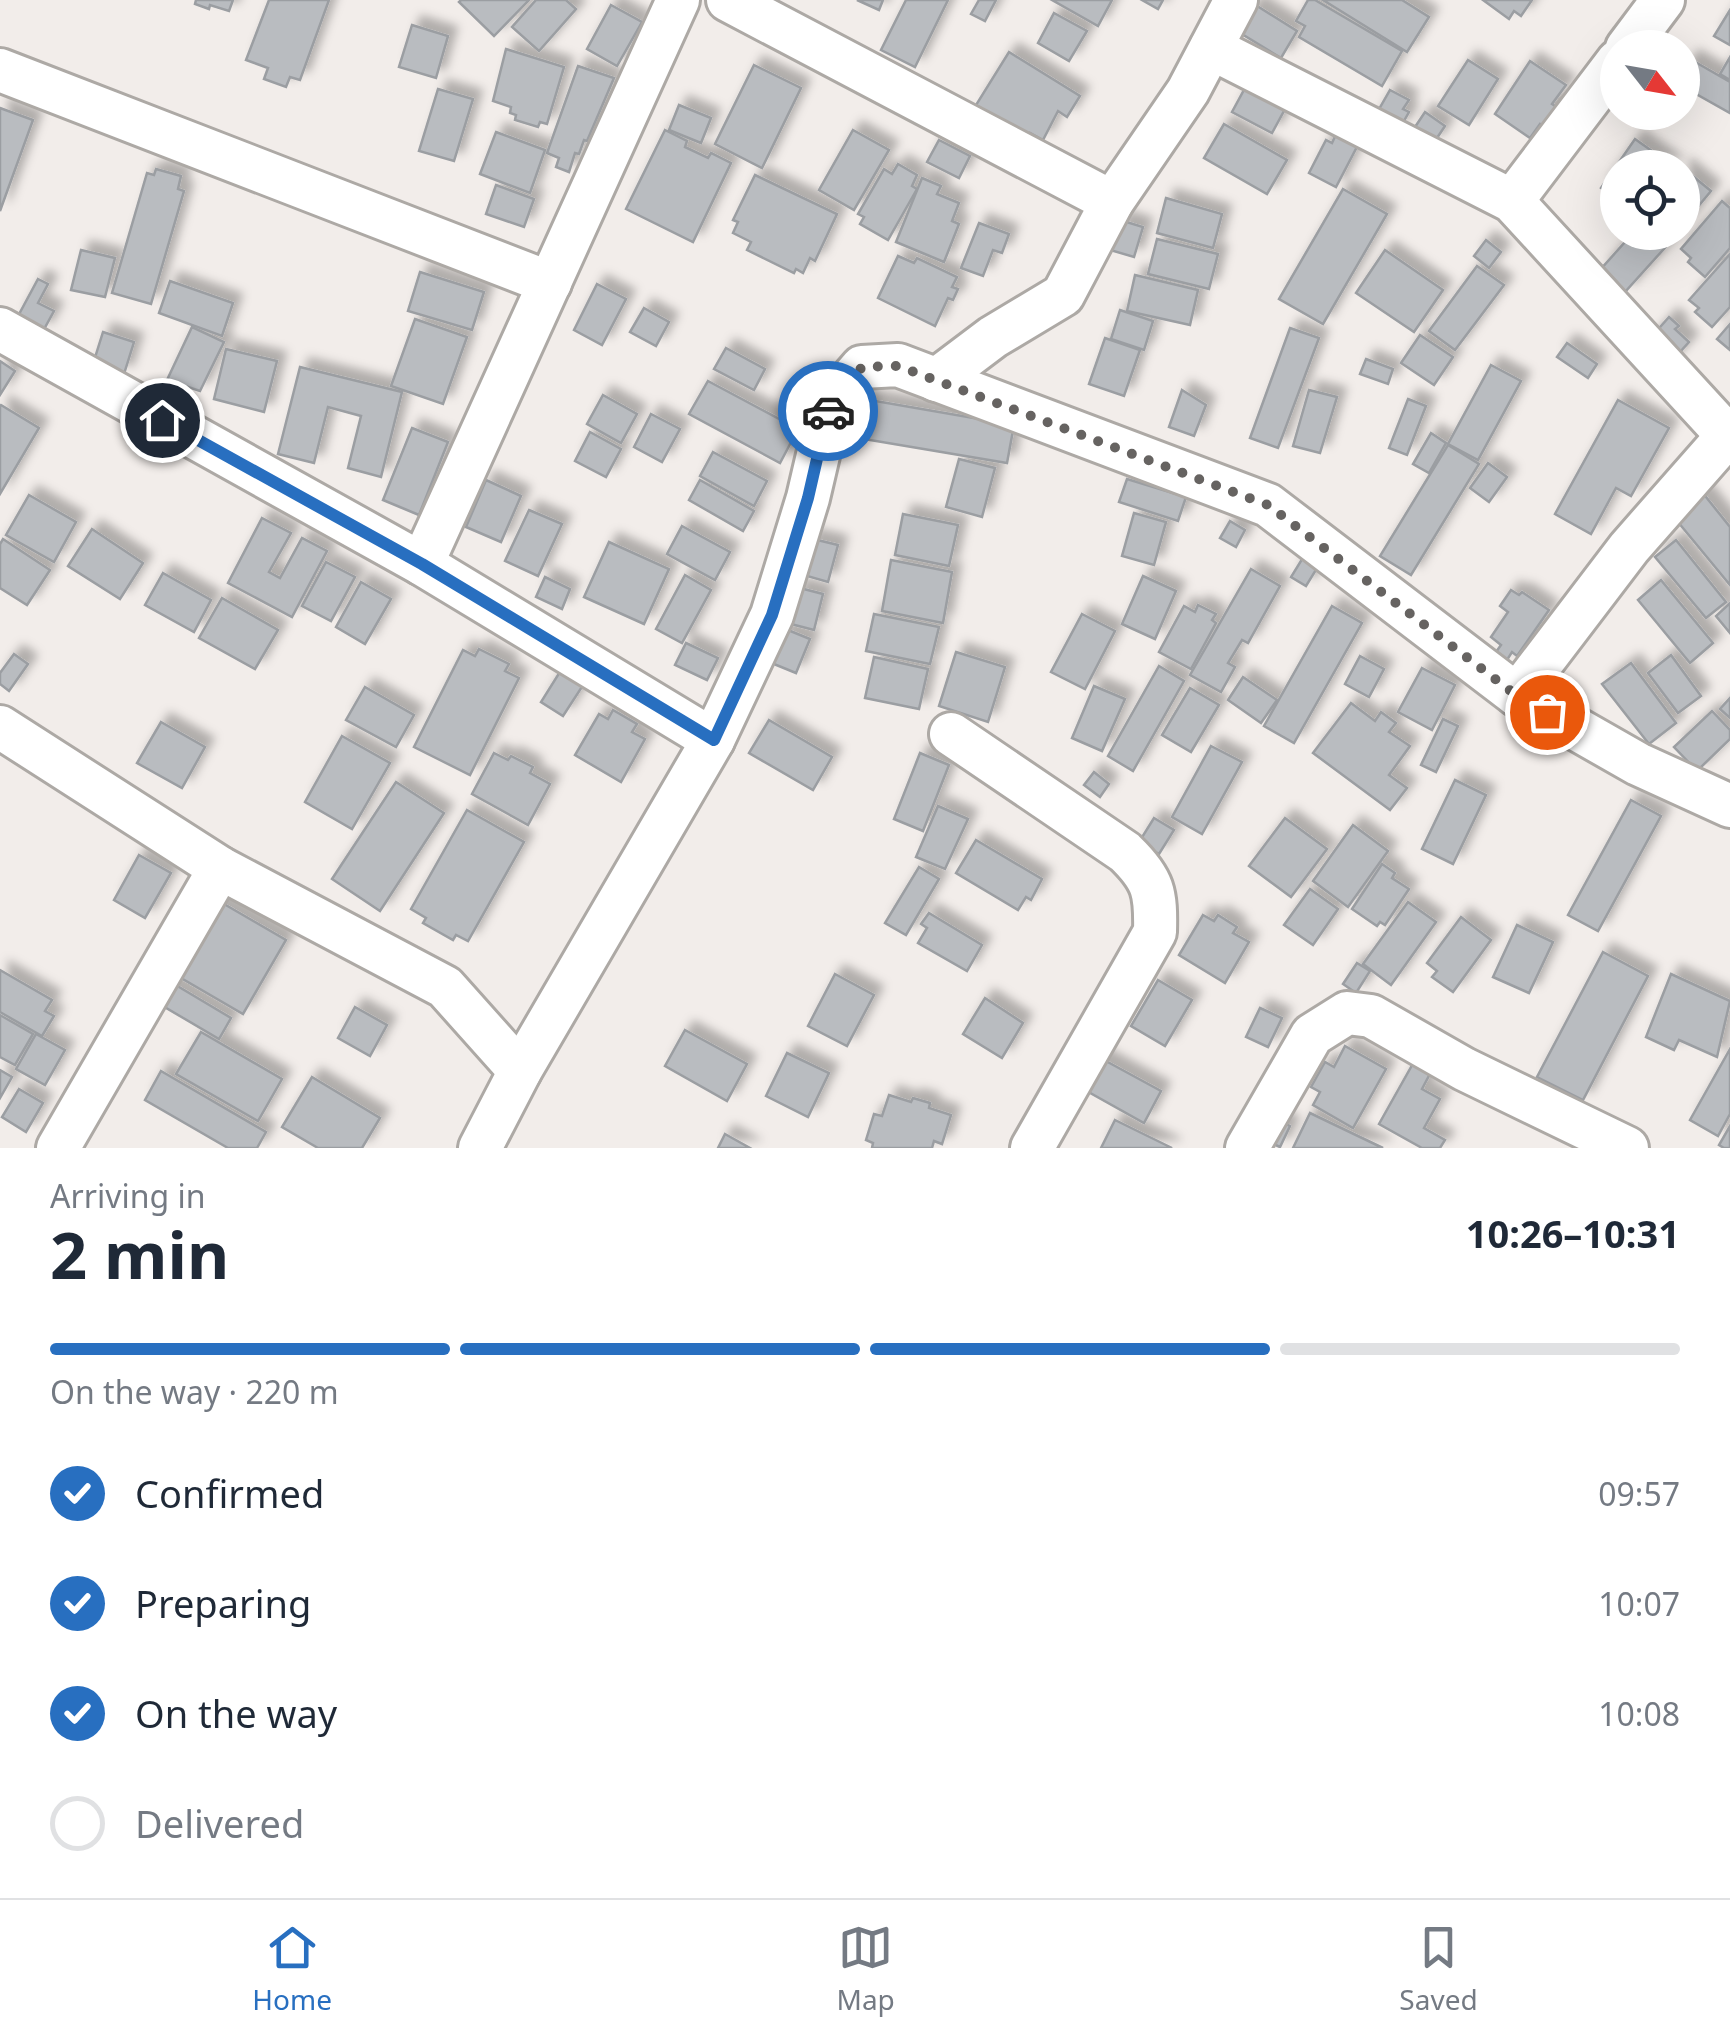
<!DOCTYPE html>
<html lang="en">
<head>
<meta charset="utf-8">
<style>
	body { margin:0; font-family:"Noto Sans",sans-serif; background:#f6f6f7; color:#1f2937; height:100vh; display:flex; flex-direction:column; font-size:38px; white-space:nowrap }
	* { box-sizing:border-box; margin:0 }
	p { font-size:32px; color:#747a83 }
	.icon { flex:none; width:55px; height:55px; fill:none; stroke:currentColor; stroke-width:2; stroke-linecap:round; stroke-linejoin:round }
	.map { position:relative; height:1148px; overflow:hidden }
	.side { display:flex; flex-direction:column; background:#fff; flex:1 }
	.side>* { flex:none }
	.needle { width:65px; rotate:121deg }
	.tools { position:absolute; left:1600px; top:30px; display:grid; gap:20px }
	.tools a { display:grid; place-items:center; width:100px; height:100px; border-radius:50%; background:#fff; box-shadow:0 10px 40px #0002; font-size:50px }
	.pin { position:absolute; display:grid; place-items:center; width:85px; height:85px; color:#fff; margin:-42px; border:5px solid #fff; border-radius:50%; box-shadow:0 2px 10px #0007 }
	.courier { position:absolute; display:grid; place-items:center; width:100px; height:100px; margin:-50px; border:8px solid #286fc0; border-radius:50%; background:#fff; color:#222; box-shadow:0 2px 12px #0007 }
	.headline em { font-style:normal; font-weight:700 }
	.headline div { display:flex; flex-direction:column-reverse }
	.headline { display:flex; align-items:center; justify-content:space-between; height:170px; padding:0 50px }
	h1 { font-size:65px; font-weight:700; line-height:75px }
	.bar { display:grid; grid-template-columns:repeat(4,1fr); gap:15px 10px; align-content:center; height:120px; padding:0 50px }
	.bar i { height:12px; border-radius:8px; background:#e0e1e3 }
	.bar .active { background:#286fc0 }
	.bar p { grid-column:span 4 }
	ol { padding:0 50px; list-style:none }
	li { display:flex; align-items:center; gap:30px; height:110px }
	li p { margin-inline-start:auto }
	li .icon { padding:10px; border-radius:50%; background:#286fc0; color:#fff; stroke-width:4 }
	li:last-child { color:#747a83 }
	li i { width:55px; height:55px; border:5px solid #e0e1e3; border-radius:50% }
	.dock { display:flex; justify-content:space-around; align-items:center; height:140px; border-top:2px solid #e0e1e3; background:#fff; font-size:28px; color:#747a83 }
	.dock a { display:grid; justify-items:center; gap:5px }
	.dock .active { color:#286fc0 }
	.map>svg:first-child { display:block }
</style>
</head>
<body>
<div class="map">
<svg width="1730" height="1148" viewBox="0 0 1730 1148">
	<defs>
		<filter id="shadow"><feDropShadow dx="9" dy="-9" stdDeviation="5" flood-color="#0004"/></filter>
	</defs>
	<rect width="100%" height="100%" fill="#f2edea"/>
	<g fill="#b9bcc0" stroke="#9b9ea2" stroke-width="2.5" filter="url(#shadow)">
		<polygon points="196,0 233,0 229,11 210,5 209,9 195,4"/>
		<polygon points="269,0 329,0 300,80 290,77 286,87 264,79 268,68 246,60"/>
		<polygon points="461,0 529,0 494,36 459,2"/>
		<polygon points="536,0 566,0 576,9 539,51 512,27"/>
		<polygon points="857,0 883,0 879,10"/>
		<polygon points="906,0 948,0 915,67 881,50"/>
		<polygon points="979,0 996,0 985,21 971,14"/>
		<polygon points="1052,0 1112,0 1098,26"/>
		<polygon points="1142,0 1163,0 1158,9"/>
		<polygon points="1308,0 1315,0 1402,51 1382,86 1299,37 1305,26 1296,21"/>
		<polygon points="1323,0 1402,0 1429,17 1407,52"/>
		<polygon points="1483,0 1532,0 1521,16 1514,11 1509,19"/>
		<polygon points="1254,4 1297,31 1281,58 1237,31"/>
		<polygon points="611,5 642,22 617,66 587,49"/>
		<polygon points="1730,10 1730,45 1714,36"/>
		<polygon points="1054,13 1087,31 1069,61 1038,43"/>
		<polygon points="412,25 448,36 436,78 399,67"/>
		<polygon points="506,49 564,67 547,124 540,122 538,127 515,120 516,115 510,113 511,107 493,101"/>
		<polygon points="1009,52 1080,96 1067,117 1058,111 1043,140 1030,133 1028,137 976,105"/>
		<polygon points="1730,57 1730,80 1720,74"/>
		<polygon points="1690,59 1730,82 1730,113 1682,86 1682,73"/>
		<polygon points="1468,60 1498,79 1469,125 1438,106"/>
		<polygon points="1530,61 1566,85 1552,104 1561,110 1548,129 1540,124 1530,138 1495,114"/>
		<polygon points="754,65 801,88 762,168 715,144"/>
		<polygon points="578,66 614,78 587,141 584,140 579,154 575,153 569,172 556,167 559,158 547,153"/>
		<polygon points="1251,77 1291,98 1272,133 1232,112"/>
		<polygon points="438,89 473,99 454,161 419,151"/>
		<polygon points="1390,90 1409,100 1403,109 1409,112 1400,128 1370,125"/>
		<polygon points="679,105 711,118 701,143 669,130"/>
		<polygon points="0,108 33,120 0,211"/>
		<polygon points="1425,112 1445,126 1433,144 1413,130"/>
		<polygon points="1224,124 1287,160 1267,194 1204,158"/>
		<polygon points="665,130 687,141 685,147 708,158 711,153 731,163 693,242 626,209"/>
		<polygon points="853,130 889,150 854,210 819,190"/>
		<polygon points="1338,130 1360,141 1336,187 1309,173 1326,140 1332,143"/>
		<polygon points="496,132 545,150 530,193 480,174"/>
		<polygon points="1635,139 1673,166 1618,168 1618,200 1601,188"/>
		<polygon points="939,140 970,156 959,178 927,162"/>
		<polygon points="898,164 917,175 912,186 917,189 888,240 860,224 864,217 858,214 884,169 892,174"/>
		<polygon points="1683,168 1711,191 1682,226 1682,168"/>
		<polygon points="156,169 181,176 178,189 184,191 151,304 112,293 147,173 154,175"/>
		<polygon points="755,175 837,214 815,261 810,258 803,273 796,269 794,273 747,250 751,242 733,233 738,222 733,220"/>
		<polygon points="922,178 941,186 937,194 959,203 952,221 959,224 944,262 896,242"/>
		<polygon points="496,185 534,199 524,227 486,214"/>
		<polygon points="1343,189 1387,214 1323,324 1279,299"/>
		<polygon points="1166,198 1222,214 1213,248 1157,233"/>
		<polygon points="1722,201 1730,208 1730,248 1705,277 1688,262 1691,258 1681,249"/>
		<polygon points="1120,220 1143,227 1134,257 1110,250"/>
		<polygon points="979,223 1009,234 1002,253 993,250 983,276 961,268"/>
		<polygon points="1634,232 1661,232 1671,241 1625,292 1600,270"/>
		<polygon points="1157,239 1218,254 1209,289 1148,274"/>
		<polygon points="1486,240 1501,252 1489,268 1474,256"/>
		<polygon points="81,250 115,258 105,297 71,290"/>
		<polygon points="1385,250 1443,290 1414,332 1356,293"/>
		<polygon points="1730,254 1730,307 1712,327 1695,312 1699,308 1689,300"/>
		<polygon points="898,256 914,263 917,258 957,277 952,287 958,289 953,300 948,298 935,326 878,298"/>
		<polygon points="1477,266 1504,285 1455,350 1429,331"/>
		<polygon points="420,272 484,292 472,330 408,311"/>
		<polygon points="1135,275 1198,290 1190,325 1127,311"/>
		<polygon points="38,279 48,284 38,303 54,311 43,331 17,318"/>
		<polygon points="170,281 233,303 222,336 159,313"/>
		<polygon points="597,284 626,299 602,345 574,330"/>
		<polygon points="644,308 669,322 656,346 630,332"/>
		<polygon points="1120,310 1153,321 1144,350 1111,339"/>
		<polygon points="1669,317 1679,326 1675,329 1689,342 1669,364 1646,343"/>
		<polygon points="415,319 467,337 443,404 391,386"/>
		<polygon points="1730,324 1730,350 1717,339"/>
		<polygon points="192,327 224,342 200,391 167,380"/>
		<polygon points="1290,328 1319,338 1278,448 1250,438"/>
		<polygon points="103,332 134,342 124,374 93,364"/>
		<polygon points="1420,335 1453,357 1434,385 1401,363"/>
		<polygon points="1105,338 1140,350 1124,396 1089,384"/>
		<polygon points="1567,343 1597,364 1588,378 1557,357"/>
		<polygon points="726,348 765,369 754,390 714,369"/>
		<polygon points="226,349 277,361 264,412 214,399"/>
		<polygon points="1366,359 1393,369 1388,384 1360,374"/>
		<polygon points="0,361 15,371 0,395"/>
		<polygon points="1491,365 1521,381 1478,460 1448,444"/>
		<polygon points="300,367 402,392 381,477 348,468 361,416 328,407 314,463 278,454"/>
		<polygon points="708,381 798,429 780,463 689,414"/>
		<polygon points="1182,390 1206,405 1194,436 1169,427"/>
		<polygon points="1309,390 1337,397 1320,453 1293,446"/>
		<polygon points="603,395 637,414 621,443 587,424"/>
		<polygon points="864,399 1014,425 1007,463 858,438"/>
		<polygon points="1408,399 1426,406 1407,455 1389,448"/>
		<polygon points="1618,400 1669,428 1631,496 1616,488 1591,534 1555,514"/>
		<polygon points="1,405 39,428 0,494 0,406"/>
		<polygon points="651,414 680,429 662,462 634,447"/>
		<polygon points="412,428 448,442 419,515 383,500"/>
		<polygon points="590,432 621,449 606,477 575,461"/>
		<polygon points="1431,433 1446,443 1429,473 1413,464"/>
		<polygon points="1448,445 1479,464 1411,575 1380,556"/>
		<polygon points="713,452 767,481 754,506 700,476"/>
		<polygon points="959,459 995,468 982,517 946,507"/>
		<polygon points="1488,463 1507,477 1489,502 1470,488"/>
		<polygon points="1127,479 1186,497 1178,521 1119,502"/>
		<polygon points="486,480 521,496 501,542 466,527"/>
		<polygon points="700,480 754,511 743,531 689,500"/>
		<polygon points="1702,492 1730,527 1730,585 1673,516"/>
		<polygon points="29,495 76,522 54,562 6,535"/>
		<polygon points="529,510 562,524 538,576 505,561"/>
		<polygon points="1134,513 1166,522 1154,565 1122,556"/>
		<polygon points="903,514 958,525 949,566 895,555"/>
		<polygon points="262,518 291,533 269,572 280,578 302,538 327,551 292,617 228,583"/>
		<polygon points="1230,521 1245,530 1236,547 1220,538"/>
		<polygon points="682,526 730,552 715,580 667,554"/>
		<polygon points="92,529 143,563 120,599 68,566"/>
		<polygon points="809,538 838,545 828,582 800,574"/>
		<polygon points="3,539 50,570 27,605 0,588 0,544"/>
		<polygon points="1676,540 1726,602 1706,618 1655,557"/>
		<polygon points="609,542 669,569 644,624 584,597"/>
		<polygon points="1304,556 1319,565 1306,586 1291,577"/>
		<polygon points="891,560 952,572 943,623 882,611"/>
		<polygon points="326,562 355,577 331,621 302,606"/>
		<polygon points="1251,569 1280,586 1248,643 1242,640 1228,663 1235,667 1221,692 1190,675"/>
		<polygon points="163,573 211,600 194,632 145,605"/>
		<polygon points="685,575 711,590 682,643 656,629"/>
		<polygon points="1143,576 1176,591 1155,639 1122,624"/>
		<polygon points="545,577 570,589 562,609 536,597"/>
		<polygon points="1661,580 1713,643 1690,663 1638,600"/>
		<polygon points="361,582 391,599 365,644 336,627"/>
		<polygon points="796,587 823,594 814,630 787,623"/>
		<polygon points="1511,590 1519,595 1522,592 1549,610 1517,656 1512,652 1507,660 1496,652 1501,645 1491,637 1508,612 1500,606"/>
		<polygon points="222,598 278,630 255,669 199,638"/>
		<polygon points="1730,603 1730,633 1716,616"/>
		<polygon points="1198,605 1216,614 1212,620 1216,623 1191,669 1159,652 1184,606 1195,612"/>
		<polygon points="1332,606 1362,623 1294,743 1264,726"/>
		<polygon points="874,614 939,627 930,664 866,651"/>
		<polygon points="1082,614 1115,631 1085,689 1051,672"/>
		<polygon points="783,628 810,639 796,673 769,662"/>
		<polygon points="686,643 718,658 707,680 675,665"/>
		<polygon points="479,649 509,664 505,671 519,678 470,775 414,747 463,650 475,656"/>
		<polygon points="956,652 1005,667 988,722 939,706"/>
		<polygon points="14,654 28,664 9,691 0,684 0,673"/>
		<polygon points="1671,655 1701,696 1678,713 1648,673"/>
		<polygon points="1360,656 1384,669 1369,697 1345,684"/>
		<polygon points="874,657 928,669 919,709 865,698"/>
		<polygon points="568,659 591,673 563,716 541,702"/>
		<polygon points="1631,663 1676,723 1649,744 1602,684"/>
		<polygon points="1159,666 1184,681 1133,771 1108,756"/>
		<polygon points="1422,668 1455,685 1432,730 1398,712"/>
		<polygon points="1243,677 1277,700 1261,723 1228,700"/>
		<polygon points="1094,686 1125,699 1102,751 1072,738"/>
		<polygon points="365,687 414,715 396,747 346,720"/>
		<polygon points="1190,688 1219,705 1191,752 1162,735"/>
		<polygon points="1730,698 1730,718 1720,709"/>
		<polygon points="1351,703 1375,721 1381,712 1396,723 1389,732 1410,746 1389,775 1407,788 1390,810 1313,753"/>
		<polygon points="613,710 637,724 632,732 645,739 621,782 575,755 599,714 608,719"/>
		<polygon points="1712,711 1730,730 1730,739 1697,771 1674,747"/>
		<polygon points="1443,719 1458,726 1436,772 1421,765"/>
		<polygon points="769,720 832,757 813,790 749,753"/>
		<polygon points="161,722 205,747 182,788 137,763"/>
		<polygon points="342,736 390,763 352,829 305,802"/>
		<polygon points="1211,746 1242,762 1202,834 1172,817"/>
		<polygon points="494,753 508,760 511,756 533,767 530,773 550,784 528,825 472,794"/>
		<polygon points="920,753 949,765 923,831 894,819"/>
		<polygon points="1094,772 1109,784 1100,797 1084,785"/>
		<polygon points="1455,780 1486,795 1453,864 1422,849"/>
		<polygon points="396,782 444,813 380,911 332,879"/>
		<polygon points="1631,800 1661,816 1598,931 1568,915"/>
		<polygon points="938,806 968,819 945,869 916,857"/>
		<polygon points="467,810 524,842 468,941 456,935 453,940 423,923 426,918 411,909"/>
		<polygon points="1154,818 1174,830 1159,854 1139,842"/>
		<polygon points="1285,818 1327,849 1291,897 1249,866"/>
		<polygon points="1353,825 1388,851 1348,907 1313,881"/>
		<polygon points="976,840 1042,879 1031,900 1026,897 1018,910 956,873"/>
		<polygon points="139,855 171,873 145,918 114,900"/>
		<polygon points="1382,864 1395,873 1392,878 1409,889 1385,925 1380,922 1377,926 1352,909"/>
		<polygon points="919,867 939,879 906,935 885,923"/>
		<polygon points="1310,889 1338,909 1313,945 1284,925"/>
		<polygon points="212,897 286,940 243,1014 169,971"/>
		<polygon points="1408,902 1436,922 1391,985 1363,964"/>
		<polygon points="929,913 982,945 967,971 918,943 927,928 921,924"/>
		<polygon points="1203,915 1214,921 1218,915 1237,927 1233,933 1249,942 1225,983 1179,955"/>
		<polygon points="1461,917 1491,940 1453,992 1432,977 1437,971 1427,963"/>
		<polygon points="1517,925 1553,942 1529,993 1493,977"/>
		<polygon points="1603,952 1648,976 1583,1100 1537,1077"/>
		<polygon points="1357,963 1370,971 1356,993 1343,984"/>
		<polygon points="0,970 52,1000 45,1011 54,1016 42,1036 0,1012"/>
		<polygon points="835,974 874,995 847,1046 808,1026"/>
		<polygon points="1671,974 1730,1001 1717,1057 1679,1040 1674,1050 1646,1037"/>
		<polygon points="164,978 231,1018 219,1039 151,999"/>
		<polygon points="1158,980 1192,1000 1165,1046 1131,1026"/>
		<polygon points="985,998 1023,1023 1002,1058 963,1034"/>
		<polygon points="355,1007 387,1025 370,1056 338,1038"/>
		<polygon points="1260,1008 1282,1018 1268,1047 1246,1037"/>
		<polygon points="0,1015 33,1034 15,1065 0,1057"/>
		<polygon points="685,1030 747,1064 727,1101 665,1066"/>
		<polygon points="201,1032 282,1079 258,1121 176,1074"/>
		<polygon points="36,1034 65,1050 45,1085 16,1069"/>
		<polygon points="1345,1046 1386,1069 1353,1128 1313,1105 1320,1092 1311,1087 1325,1062 1334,1067"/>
		<polygon points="1730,1049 1730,1114 1718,1136 1690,1120"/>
		<polygon points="787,1053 829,1073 808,1117 766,1096"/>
		<polygon points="1093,1054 1161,1091 1144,1123 1076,1085"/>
		<polygon points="1415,1060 1432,1070 1422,1089 1440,1099 1424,1128 1445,1140 1440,1148 1422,1148 1379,1124"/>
		<polygon points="0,1070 12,1077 0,1098"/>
		<polygon points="161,1071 266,1132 257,1148 228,1148 145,1100"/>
		<polygon points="312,1077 380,1118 362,1148 318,1148 282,1127"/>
		<polygon points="19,1089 43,1103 26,1132 2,1117"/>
		<polygon points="889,1095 911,1102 913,1098 930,1103 929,1108 951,1115 942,1144 934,1141 932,1148 872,1148 873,1143 866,1140 874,1114 882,1116"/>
		<polygon points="1310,1113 1383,1148 1293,1148"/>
		<polygon points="1276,1119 1290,1126 1280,1147 1267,1141"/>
		<polygon points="1115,1120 1172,1148 1101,1148"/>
		<polygon points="1730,1126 1730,1148 1724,1148 1719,1145"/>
		<polygon points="725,1134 750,1148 718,1148"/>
	</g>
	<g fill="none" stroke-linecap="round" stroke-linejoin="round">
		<g stroke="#ada9a5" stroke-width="48">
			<g id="minor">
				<polyline points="728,0 1112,202"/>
				<polyline points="1211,48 1512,201 1727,435"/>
				<polyline points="1627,48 1663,0"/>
				<polyline points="0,70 550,283"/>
				<polyline points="1512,201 1618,61"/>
				<polyline points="0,329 422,564 713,740"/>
				<polyline points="936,380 993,337 1063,295 1112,202 1188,91 1236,0"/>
				<polyline points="422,564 678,0"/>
				<polyline points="1517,695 1629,548 1730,433"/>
				<polyline points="0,727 220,868 445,987 520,1071"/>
				<path d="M951,734L1125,852C1154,880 1156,893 1155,932L1032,1148"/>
				<polyline points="58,1148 220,868"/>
				<polyline points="480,1148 520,1071 713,740 772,615 808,498 830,404 862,367 898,365 1268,505 1517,695 1638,764 1730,806"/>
				<polyline points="1247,1148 1312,1035 1347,1013 1371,1016 1464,1069 1627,1148"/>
			</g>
		</g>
		<use href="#minor" stroke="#fff" stroke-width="42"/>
	</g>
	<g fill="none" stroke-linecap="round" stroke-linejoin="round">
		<polyline stroke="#666361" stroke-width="10" stroke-dasharray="0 18" points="828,411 830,404 862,367 898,366 1268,505 1516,695 1547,712"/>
		<polyline stroke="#286fc0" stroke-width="12" points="162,420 422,564 714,740 772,615 808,498 828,411"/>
	</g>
</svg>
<div class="tools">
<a><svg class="needle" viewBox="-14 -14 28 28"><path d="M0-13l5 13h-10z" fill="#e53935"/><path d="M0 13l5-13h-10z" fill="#747a83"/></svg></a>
<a><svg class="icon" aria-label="locate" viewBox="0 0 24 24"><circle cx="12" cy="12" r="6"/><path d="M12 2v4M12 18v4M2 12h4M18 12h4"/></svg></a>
</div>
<div class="pin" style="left:1547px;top:712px;background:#ea580c"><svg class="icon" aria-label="bag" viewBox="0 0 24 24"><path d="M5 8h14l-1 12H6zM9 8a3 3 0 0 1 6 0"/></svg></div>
<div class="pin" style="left:162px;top:420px;background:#1f2937"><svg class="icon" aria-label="home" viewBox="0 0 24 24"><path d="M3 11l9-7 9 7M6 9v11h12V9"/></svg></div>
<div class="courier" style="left:828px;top:411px"><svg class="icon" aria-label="car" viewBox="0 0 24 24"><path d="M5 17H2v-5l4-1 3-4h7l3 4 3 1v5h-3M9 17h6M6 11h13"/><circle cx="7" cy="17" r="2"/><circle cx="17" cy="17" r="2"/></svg></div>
</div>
<section class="side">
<div class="headline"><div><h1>2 min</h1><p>Arriving in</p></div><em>10:26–10:31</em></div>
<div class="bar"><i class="active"></i><i class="active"></i><i class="active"></i><i></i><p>On the way · 220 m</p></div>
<ol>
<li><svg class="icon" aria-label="check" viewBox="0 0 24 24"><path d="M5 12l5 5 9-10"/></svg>Confirmed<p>09:57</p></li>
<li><svg class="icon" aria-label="check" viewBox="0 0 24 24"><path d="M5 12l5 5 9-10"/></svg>Preparing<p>10:07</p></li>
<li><svg class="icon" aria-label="check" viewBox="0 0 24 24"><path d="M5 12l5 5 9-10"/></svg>On the way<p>10:08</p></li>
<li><i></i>Delivered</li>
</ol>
</section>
<nav class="dock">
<a class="active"><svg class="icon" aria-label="home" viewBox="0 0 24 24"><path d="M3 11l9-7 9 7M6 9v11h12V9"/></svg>Home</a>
<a><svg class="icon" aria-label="map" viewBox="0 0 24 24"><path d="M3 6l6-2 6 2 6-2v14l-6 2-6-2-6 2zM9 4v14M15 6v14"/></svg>Map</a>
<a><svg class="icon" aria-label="saved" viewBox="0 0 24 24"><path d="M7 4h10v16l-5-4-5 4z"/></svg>Saved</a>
</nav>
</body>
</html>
